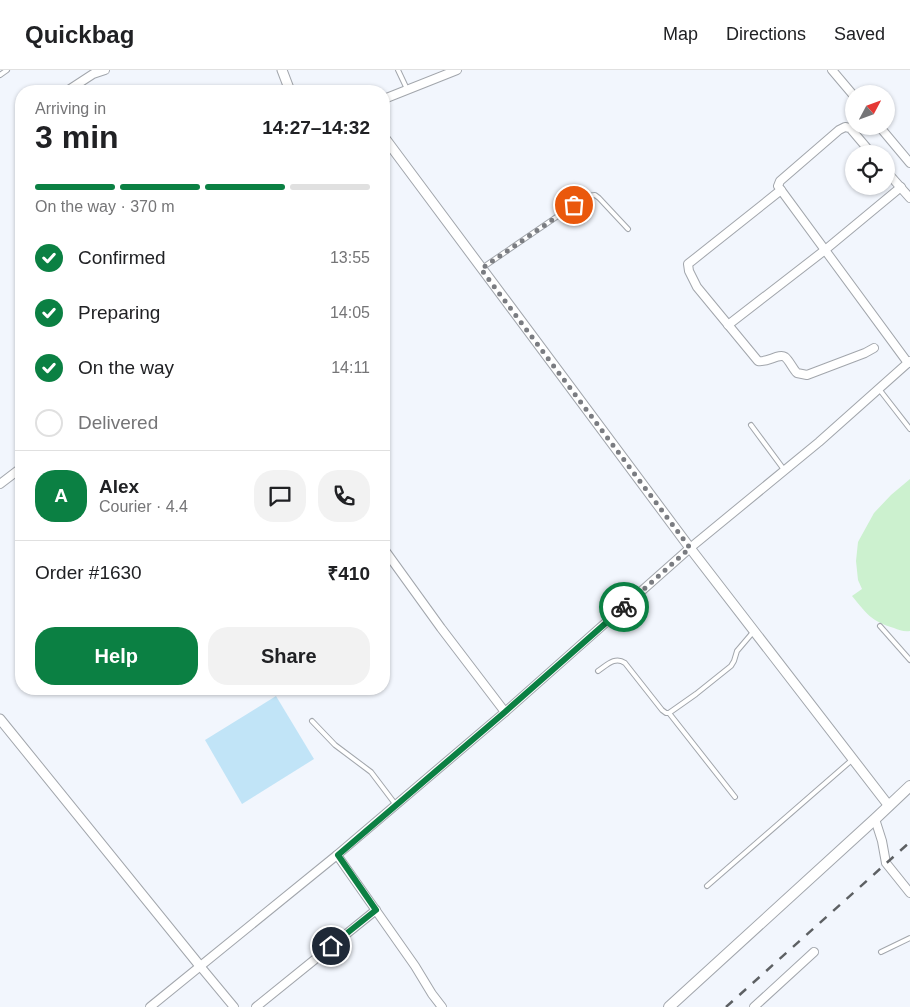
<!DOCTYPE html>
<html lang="en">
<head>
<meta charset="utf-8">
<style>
	body { margin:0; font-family:Arial,sans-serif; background:#f2f2f2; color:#202124; height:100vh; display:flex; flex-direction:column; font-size:19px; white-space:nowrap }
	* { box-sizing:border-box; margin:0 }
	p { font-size:16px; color:#757577 }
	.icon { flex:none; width:28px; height:28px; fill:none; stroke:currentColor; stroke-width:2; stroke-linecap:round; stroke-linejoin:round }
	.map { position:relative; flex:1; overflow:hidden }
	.sheet { position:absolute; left:15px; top:15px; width:375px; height:610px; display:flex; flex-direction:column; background:#fff; border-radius:20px; box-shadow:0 1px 4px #0004 }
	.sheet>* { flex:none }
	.needle { width:32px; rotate:49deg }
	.fabs { position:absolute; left:845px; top:15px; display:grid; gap:10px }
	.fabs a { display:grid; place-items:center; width:50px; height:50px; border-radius:50%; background:#fff; box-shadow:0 1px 4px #0004; font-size:25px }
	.pin { position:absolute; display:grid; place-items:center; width:42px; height:42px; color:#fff; margin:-21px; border:2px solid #fff; border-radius:50%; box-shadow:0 1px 5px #0007 }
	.courier { position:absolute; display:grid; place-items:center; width:50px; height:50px; margin:-25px; border:4px solid #0b8043; border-radius:50%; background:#fff; color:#222; box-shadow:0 1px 6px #0007 }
	.head em { font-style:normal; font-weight:800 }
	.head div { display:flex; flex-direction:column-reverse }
	.head { display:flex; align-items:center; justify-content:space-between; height:85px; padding:0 20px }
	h1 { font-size:32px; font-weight:800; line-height:38px }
	.bar { display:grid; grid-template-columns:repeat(4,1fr); gap:8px 5px; align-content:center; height:60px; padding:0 20px }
	.bar i { height:6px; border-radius:4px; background:#e0e0e0 }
	.bar .active { background:#0b8043 }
	.bar p { grid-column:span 4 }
	.line { display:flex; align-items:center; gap:12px; padding:0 20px; border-top:1px solid #e0e0e0 }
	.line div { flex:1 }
	.round { display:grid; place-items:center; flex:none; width:52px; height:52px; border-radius:20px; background:#f2f2f2 }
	ol { padding:0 20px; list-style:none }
	li { display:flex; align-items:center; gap:15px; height:55px }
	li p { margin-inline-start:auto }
	li .icon { padding:5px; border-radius:50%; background:#0b8043; color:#fff; stroke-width:4 }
	li:last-child { color:#757577 }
	li i { width:28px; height:28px; border:2px solid #e0e0e0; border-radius:50% }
	.primary-button { display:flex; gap:10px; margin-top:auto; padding:10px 20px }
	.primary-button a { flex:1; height:58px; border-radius:20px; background:#0b8043; color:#fff; font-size:20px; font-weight:800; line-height:58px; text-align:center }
	.primary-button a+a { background:#f2f2f2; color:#202124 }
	header { display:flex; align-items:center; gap:30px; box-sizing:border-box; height:70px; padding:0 25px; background:#fff; border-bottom:1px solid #e0e0e0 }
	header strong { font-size:24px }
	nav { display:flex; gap:28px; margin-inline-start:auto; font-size:18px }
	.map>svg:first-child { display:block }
</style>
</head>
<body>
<header>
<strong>Quickbag</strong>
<nav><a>Map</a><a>Directions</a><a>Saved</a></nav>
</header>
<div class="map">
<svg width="910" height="937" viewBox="0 0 910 937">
	<rect width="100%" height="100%" fill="#f2f6fd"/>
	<path fill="#ccf1cf" d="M910,409V561C904,562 899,560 894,558C872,552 866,543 852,526L862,519L858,510L856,491L858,472L874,443L891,425Z"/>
	<polygon fill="#c1e4f7" points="276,626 314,689 242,734 205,670"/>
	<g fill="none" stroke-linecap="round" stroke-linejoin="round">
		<g stroke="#a2a6ac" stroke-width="6">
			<g id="service">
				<polyline points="398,0 407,19"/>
				<polyline points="0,5 7,0"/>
				<polyline points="482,198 587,126 595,125 599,128 628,159"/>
				<polyline points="879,319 910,359"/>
				<polyline points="751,355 785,401"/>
				<polyline points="880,556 910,590"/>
				<path d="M598,601C607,595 615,586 625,593L662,640L666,643H669L696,624L731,596L734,591L737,581L754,561"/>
				<polyline points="669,643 735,727"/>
				<polyline points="312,651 335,675 371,702 396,735"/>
				<polyline points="707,816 853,689"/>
				<polyline points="881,882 910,868"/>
			</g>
		</g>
		<g stroke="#a2a6ac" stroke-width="10">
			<g id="minor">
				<polyline points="832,0 854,26"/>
				<polyline points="67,21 93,4 105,0"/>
				<polyline points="384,29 457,0"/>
				<polyline points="879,56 910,93"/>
				<polyline points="872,84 850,58 845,57 839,60 780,111 778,116 908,293"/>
				<polyline points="886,101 910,128"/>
				<path d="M781,120L688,194L689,201L697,217L758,291C767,293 779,283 785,287C789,290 793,299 797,303L807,305L865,283L874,278"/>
				<polyline points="728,255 825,180 901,117"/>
				<polyline points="0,414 21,398"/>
				<polyline points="384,479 441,558 505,642"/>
				<polyline points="875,749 882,771 886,793 910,823"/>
				<polyline points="337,785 415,896 432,924 442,937"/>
				<polyline points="200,896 234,937"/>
				<polyline points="150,937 337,785 505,642 690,478 819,372 910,291"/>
				<polyline points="256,937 376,840"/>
				<polyline points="754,937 814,882"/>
			</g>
		</g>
		<g stroke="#a2a6ac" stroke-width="11">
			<g id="tertiary">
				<polyline points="282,0 290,21"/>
				<polyline points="384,67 690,478 889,736"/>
				<polyline points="0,649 200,896"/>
			</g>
		</g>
		<g stroke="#a2a6ac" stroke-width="12">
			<polyline id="secondary" points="669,937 875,749 910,716"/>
		</g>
		<use href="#service" stroke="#fff" stroke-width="4"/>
		<use href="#minor" stroke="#fff" stroke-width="8"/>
		<use href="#tertiary" stroke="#fff" stroke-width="9"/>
		<use href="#secondary" stroke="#fff" stroke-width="10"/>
		<polyline stroke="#5d6063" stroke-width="2.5" stroke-dasharray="9 9" stroke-linecap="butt" points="726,937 910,772"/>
	</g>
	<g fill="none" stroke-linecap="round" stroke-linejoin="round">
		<polyline stroke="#7a7c81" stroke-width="5" stroke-dasharray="0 9" points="574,135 481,199 690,478 624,537"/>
		<polyline stroke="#0b8043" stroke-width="6" points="331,876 376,840 338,785 505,642 624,537"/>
	</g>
</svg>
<div class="fabs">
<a><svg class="needle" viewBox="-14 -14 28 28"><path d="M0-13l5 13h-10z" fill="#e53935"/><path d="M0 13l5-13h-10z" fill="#757577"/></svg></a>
<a><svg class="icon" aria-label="locate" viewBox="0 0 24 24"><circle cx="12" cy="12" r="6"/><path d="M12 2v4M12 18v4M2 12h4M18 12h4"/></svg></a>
</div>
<div class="pin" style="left:574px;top:135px;background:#ea580c"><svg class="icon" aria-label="bag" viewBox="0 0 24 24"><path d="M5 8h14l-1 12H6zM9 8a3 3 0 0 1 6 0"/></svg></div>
<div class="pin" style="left:331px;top:876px;background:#1f2937"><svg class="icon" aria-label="home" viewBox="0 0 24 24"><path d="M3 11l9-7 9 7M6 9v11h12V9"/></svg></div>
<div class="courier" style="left:624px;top:537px"><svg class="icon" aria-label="bike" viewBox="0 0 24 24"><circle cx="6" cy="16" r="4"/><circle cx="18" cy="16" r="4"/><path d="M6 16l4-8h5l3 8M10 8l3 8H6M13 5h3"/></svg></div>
<section class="sheet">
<div class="head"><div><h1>3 min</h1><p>Arriving in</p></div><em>14:27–14:32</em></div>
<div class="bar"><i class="active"></i><i class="active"></i><i class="active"></i><i></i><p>On the way · 370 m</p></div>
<ol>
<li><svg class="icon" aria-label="check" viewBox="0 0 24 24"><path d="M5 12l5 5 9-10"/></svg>Confirmed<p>13:55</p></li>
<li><svg class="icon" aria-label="check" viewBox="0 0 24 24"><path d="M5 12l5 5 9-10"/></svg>Preparing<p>14:05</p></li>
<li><svg class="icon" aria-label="check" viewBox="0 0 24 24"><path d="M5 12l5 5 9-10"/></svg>On the way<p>14:11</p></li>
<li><i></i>Delivered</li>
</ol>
<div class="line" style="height:90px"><b class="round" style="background:#0b8043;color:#fff">A</b><div><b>Alex</b><p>Courier · 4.4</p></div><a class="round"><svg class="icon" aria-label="chat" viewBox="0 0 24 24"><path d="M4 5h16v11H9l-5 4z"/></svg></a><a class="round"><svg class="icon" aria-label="phone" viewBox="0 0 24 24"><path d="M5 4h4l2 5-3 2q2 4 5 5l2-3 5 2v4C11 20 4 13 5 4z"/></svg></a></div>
<div class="line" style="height:65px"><div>Order #1630</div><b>₹410</b></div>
<div class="primary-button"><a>Help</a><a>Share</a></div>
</section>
</div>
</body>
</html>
